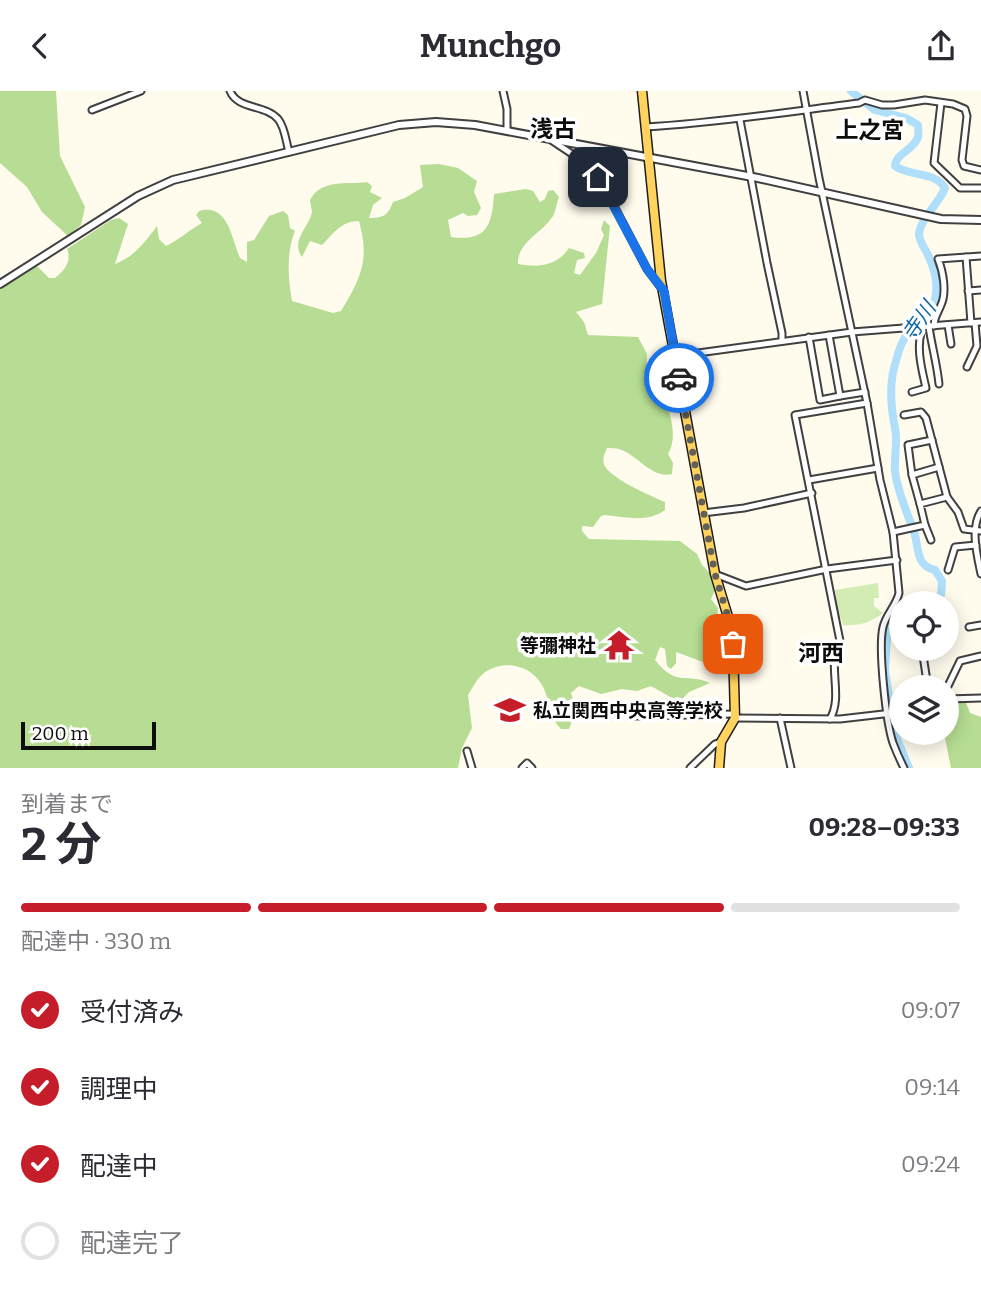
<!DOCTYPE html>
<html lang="ja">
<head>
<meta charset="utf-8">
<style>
	body { margin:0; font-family:Bitter,"Noto Sans JP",serif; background:#f2f2f3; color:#2b2b33; height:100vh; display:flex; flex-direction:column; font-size:26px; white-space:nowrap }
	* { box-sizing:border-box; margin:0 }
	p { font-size:23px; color:#7c7c81 }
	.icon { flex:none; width:38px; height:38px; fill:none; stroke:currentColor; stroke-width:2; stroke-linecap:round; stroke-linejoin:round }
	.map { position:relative; height:677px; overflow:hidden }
	.side { display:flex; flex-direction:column; background:#fff; flex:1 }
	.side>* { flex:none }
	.fabs { position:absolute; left:889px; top:500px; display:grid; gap:14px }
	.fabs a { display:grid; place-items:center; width:70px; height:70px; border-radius:50%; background:#fff; box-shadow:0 4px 18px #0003; font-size:35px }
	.scale { position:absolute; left:21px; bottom:18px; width:135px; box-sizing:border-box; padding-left:7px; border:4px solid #0d0d0d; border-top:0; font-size:19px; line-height:24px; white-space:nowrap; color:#0d0d0d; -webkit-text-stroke:5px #fff; paint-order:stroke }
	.pin { position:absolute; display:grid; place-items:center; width:60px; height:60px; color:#fff; margin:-30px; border-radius:14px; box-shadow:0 4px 10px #0006 }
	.courier { position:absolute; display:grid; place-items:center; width:70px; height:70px; margin:-35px; border:5px solid #1a73e8; border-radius:50%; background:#fff; color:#222; box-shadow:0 2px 9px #0007 }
	.summary em { font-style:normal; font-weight:700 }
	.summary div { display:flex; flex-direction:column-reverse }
	.summary { display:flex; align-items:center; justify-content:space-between; height:119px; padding:0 21px }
	h1 { font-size:46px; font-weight:700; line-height:52px }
	.bar { display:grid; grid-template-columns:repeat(4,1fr); gap:10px 7px; align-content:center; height:84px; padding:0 21px }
	.bar i { height:9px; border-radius:5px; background:#e1e1e2 }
	.bar .selected { background:#c51d2a }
	.bar p { grid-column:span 4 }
	ol { padding:0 21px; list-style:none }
	li { display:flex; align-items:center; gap:21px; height:77px }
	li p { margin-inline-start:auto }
	li .icon { padding:7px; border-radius:50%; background:#c51d2a; color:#fff; stroke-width:4 }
	li:last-child { color:#7c7c81 }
	li i { width:38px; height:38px; border:4px solid #e1e1e2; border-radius:50% }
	header { display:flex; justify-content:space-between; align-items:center; height:91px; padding:0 21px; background:#fff; font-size:32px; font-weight:700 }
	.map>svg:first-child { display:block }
</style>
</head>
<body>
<header><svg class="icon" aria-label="back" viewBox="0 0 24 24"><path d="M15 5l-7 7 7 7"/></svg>Munchgo<svg class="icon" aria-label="share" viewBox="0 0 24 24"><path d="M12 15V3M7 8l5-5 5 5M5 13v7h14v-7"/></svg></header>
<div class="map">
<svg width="981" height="677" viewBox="0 0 981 677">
	<rect width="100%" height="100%" fill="#fffbed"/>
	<path fill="#d3ecb4" d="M878,492L879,507H874V515L883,522C870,532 859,535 843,534L841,527L838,526L835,499Z"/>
	<g fill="#b6dd93">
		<polygon points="0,0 56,0 60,65 85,116 81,134 68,145 42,121 27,96 0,72"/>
		<path d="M439,73L458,77L477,90L474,101L481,117L477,124L468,125L463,122L448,129L451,146C487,151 492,134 494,103L526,98L533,100L540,111L545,108L548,100L553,99L559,106C557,111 556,118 554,123C545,141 517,150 518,173C538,177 557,175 569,157L584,162L585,167L577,169L574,182L580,184L596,162L604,144L601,138L604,129L610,135L602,213L576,221L584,231L588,244L638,246L647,263L646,283L656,286C665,307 681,342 668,363L673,372L672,383C651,388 637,363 619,358C615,357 611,357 607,357C605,362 602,367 604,373C607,386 651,405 665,411V419C647,432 626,426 605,424L601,425L593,436L582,435V440L589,448L680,450L697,463L702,474L713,485L715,499L711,508L718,517L716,537L725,541L729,546L726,554H719L712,549L704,554L703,571L676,561V572L671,578L667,575L665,558L660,556L655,569C677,597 686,581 710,592L689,601L679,611L651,595L637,600L622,598L601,603L579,595L571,602L573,608L578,614L569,638H561C550,628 550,612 544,598C534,575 505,567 484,582C477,587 472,598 468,604L472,637L462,657L458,677H0V198L37,175L49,187H55C65,179 72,170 67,158L111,129L119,127L128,133L115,173C134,166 145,151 157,135L159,148L166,155C179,149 189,139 202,132L196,124L199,120C228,112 231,146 240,167L247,171V151L254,149L269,125L283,120L288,124L290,137L295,140C286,162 288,187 292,210L333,222L341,220C361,187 370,169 359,130C341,130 333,143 322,154L310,150L302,166C290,149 309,137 312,121C312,118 310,111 310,109C322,87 347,94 367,91L372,95L370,101L382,107L373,114L369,127C384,127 388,124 393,111L405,107L423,96L420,74Z"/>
		<polygon points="965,609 970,622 981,626 981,677 951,677 944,642 947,642 947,629 952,624 951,612"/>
	</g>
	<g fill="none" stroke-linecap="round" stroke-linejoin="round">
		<g stroke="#afdffa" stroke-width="8">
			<path d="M851,0L875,19L906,27L918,34C918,38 919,42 918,46C914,59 896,62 895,75C910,86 935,80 945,97C939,113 921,126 919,143C919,150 924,156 927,162C934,176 939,192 935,208C931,225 916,232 906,245C901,252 898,262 896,270C889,290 891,317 895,337C898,350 894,366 895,380C897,400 907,421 914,441C919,455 915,475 935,479L942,490L941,504L934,510L908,513"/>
			<polyline points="901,516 897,519 888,534 885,579 895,643 909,677"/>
		</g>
		<g stroke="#404040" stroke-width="9">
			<g id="minor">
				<path d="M230,0C238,19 265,13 278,28C285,36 286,51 289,61"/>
				<polyline points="503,0 507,18 507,40"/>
				<path d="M803,0L819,87L867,312L880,389L893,441L899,502C896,515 886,523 883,536C878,557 886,631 893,652C896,660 900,669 904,677"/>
				<polyline points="941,12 934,72 960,97 981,97"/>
				<polyline points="92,19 141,0"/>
				<polyline points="740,29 767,172 782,242 782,250"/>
				<path d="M646,36C717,32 787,21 859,12L865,9L882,14H894L925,9L953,13L965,18L967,25L962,69L964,75L981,79"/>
				<polyline points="551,49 584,71 599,86 647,178 662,198"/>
				<polyline points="966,166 971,232"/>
				<polyline points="968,200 981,199"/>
				<polyline points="948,234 951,253"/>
				<path d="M934,235C934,226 938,222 941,214C947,201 943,180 938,168L981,165"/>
				<path d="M929,236C932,256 937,273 939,293"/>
				<polyline points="829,244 840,305 865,301"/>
				<polyline points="809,246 820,309 840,305"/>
				<polyline points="676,265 852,241 981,231"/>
				<polyline points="967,276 977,255 975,232"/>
				<path d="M912,301L926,297C922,279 915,255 923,236"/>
				<polyline points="904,324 921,321 926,327 947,406"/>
				<polyline points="912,384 939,376"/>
				<polyline points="809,389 878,377"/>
				<polyline points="920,413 912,384 908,354 932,349"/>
				<path d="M981,420C970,437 977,464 981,483"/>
				<polyline points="703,422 744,417 812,402"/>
				<polyline points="925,434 931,449"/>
				<polyline points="893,441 925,434 920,413 947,406 958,421 964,438 981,440"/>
				<polyline points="948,479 955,456 976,454"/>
				<polyline points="715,483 746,495 827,478 897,469"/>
				<polyline points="969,536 981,534"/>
				<polyline points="922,558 928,597"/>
				<polyline points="947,597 960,570 981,565"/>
				<polyline points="947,608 981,607"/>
				<polyline points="632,625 735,623"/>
				<polyline points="735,627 840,628 901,621"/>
				<polyline points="780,627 791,677"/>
				<path d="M830,628C844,604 826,573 840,550L795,324L867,312"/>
				<polyline points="467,660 472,677"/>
				<polyline points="522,677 527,672 532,677"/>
				<polyline points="690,677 715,653 721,651"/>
			</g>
		</g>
		<g stroke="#404040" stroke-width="10">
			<polyline id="tertiary" points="0,193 138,105 173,89 399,34 436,31 475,34 758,87 941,128 981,129"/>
		</g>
		<g stroke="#1e1e1e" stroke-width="11">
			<polyline id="primary" points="642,0 661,190 715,483 732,539 733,553 735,627 721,651 719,677"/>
		</g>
		<use href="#minor" stroke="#fff" stroke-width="5"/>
		<use href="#tertiary" stroke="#fff" stroke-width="6"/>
		<use href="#primary" stroke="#ffd35d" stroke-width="8"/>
	</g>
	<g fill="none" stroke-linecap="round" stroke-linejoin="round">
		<polyline stroke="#62605b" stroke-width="7" stroke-dasharray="0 12.6" points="679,287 715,483 732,539 733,553"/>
		<polyline stroke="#1a73e8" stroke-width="9" points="598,86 647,178 664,200 679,287"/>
	</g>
	<defs>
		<g id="temple-bare" transform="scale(2.415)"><path d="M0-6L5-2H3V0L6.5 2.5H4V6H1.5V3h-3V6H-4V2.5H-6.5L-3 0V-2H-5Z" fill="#c51d2a" stroke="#fff" stroke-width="2.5" paint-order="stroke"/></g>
		<g id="school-bare" transform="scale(2.415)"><path d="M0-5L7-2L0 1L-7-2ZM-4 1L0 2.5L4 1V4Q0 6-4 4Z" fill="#c51d2a" stroke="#fff" stroke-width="2.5" paint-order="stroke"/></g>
	</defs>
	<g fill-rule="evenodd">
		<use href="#temple-bare" x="619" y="554"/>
		<use href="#school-bare" x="510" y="619"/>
	</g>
	<g text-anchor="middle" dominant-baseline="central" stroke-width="7" stroke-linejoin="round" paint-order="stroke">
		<g font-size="19" font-weight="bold" fill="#0d0d0d" stroke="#fff" text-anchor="end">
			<text x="596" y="554">等彌神社</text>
			<text x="533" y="619" text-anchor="start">私立関西中央高等学校</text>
		</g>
		<g font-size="21" font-style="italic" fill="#0f68a6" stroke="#fff">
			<text transform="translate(919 230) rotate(-56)">寺川</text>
		</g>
		<g font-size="23" font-weight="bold" fill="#0d0d0d" stroke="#fff">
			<text x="553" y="38">浅古</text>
			<text x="870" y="39">上之宮</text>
			<text x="821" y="562">河西</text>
		</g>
	</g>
</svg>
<div class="fabs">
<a><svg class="icon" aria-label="locate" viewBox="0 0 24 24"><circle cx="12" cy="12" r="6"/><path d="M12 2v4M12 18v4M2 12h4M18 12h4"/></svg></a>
<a><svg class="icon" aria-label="layers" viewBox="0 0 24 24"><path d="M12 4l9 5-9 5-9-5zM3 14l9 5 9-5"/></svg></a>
</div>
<div class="scale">200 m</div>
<div class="pin" style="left:733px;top:553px;background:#ea580c"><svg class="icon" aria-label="bag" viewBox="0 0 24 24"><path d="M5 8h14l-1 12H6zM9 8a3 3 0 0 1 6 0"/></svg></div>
<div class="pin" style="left:598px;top:86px;background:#1f2937"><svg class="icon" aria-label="home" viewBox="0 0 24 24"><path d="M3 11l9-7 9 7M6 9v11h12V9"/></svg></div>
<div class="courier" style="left:679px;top:287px"><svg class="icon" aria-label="car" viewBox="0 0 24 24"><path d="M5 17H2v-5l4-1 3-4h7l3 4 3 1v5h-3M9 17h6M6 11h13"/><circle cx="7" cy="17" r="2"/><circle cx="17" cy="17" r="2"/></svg></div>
</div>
<section class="side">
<div class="summary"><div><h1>2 分</h1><p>到着まで</p></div><em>09:28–09:33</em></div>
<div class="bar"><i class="selected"></i><i class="selected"></i><i class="selected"></i><i></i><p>配達中 · 330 m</p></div>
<ol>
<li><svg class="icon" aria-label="check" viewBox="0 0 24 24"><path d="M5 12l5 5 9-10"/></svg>受付済み<p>09:07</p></li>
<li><svg class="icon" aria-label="check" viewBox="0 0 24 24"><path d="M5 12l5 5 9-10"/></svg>調理中<p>09:14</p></li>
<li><svg class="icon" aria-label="check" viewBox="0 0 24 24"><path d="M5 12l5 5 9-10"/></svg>配達中<p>09:24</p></li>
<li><i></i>配達完了</li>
</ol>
</section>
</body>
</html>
